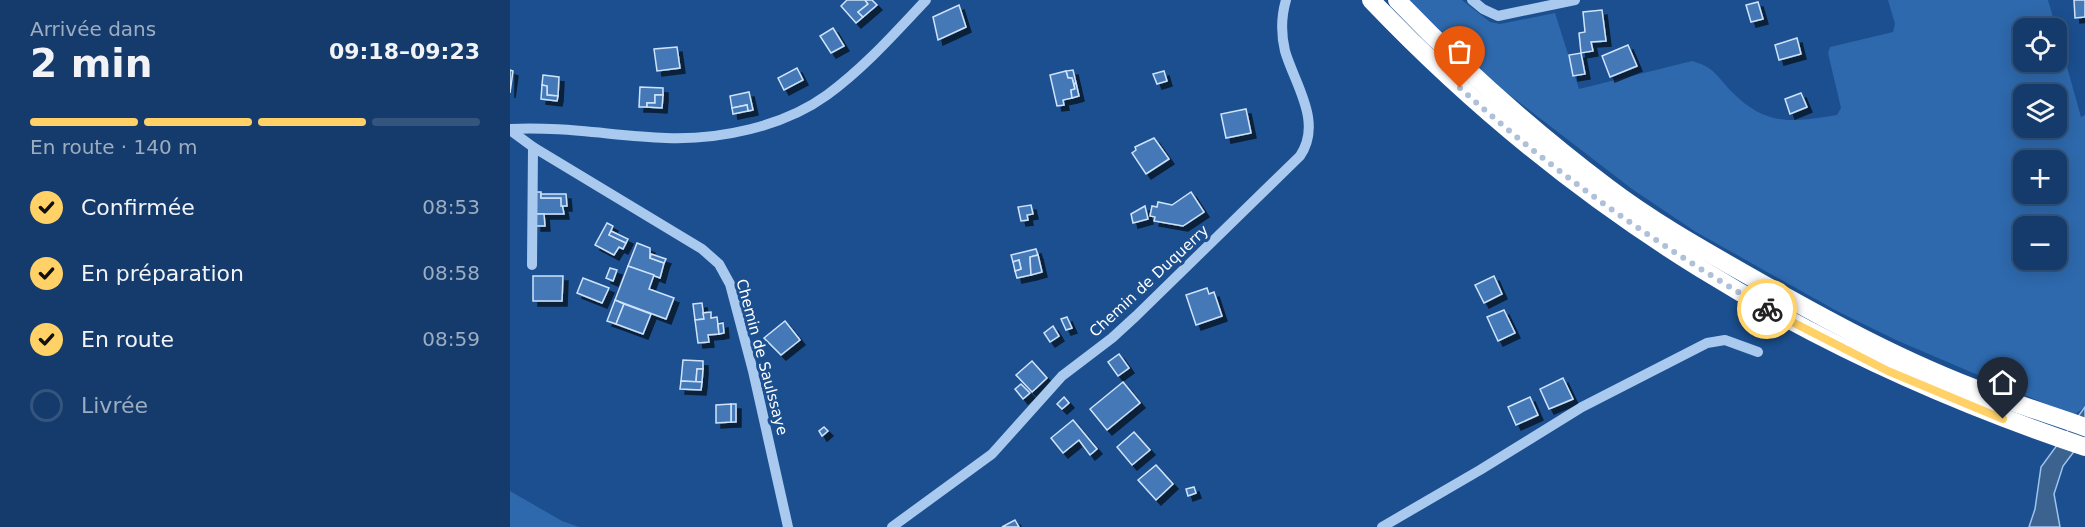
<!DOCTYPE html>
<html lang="fr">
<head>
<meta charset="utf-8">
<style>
	body { margin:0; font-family:"DejaVu Sans",sans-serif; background:#1d4271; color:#f1f3f6; height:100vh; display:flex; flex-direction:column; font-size:22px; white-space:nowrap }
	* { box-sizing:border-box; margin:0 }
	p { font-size:20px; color:#9dadc1 }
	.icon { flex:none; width:33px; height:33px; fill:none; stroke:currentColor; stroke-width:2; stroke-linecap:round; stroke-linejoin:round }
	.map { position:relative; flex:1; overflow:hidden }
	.details { display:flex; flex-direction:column; background:#143b6b; width:510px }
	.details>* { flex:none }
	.tools { position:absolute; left:1503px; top:18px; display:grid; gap:12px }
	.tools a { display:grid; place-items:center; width:54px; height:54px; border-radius:12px; background:#143b6b; box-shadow:0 3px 15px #0003,0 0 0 2px #33557e; font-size:30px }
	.pin { position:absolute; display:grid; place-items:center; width:51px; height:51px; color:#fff; margin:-62px -26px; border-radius:50% 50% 50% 0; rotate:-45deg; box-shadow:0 0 6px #0007 }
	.pin .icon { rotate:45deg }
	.courier { position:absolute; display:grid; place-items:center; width:60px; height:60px; margin:-30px; border:4px solid #ffd166; border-radius:50%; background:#fff; color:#222; box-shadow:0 2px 8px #0007 }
	.head em { font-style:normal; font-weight:800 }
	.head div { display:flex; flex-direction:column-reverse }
	.head { display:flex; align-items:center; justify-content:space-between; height:102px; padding:0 30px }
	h1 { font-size:39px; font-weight:800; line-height:45px }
	.bar { display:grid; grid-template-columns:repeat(4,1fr); gap:9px 6px; align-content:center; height:72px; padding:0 30px }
	.bar i { height:8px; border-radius:4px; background:#33557e }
	.bar .current { background:#ffd166 }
	.bar p { grid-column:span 4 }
	ol { padding:0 30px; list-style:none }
	li { display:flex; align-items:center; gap:18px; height:66px }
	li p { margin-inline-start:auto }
	li .icon { padding:6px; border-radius:50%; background:#ffd166; color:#111; stroke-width:4 }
	li:last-child { color:#9dadc1 }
	li i { width:33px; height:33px; border:3px solid #33557e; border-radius:50% }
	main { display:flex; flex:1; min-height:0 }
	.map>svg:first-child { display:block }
</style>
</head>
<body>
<main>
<section class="details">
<div class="head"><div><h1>2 min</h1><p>Arrivée dans</p></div><em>09:18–09:23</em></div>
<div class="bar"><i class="current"></i><i class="current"></i><i class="current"></i><i></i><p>En route · 140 m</p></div>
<ol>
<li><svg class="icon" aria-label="check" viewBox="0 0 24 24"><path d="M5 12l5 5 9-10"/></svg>Confirmée<p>08:53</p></li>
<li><svg class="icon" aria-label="check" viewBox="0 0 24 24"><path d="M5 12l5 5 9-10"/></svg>En préparation<p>08:58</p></li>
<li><svg class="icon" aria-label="check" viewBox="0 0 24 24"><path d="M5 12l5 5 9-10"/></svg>En route<p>08:59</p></li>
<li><i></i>Livrée</li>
</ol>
</section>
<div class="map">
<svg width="1575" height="527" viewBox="0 0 1575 527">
	<defs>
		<filter id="shadow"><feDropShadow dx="5" dy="5" stdDeviation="0" flood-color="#0009"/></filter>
	</defs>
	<rect width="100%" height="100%" fill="#1b4f8f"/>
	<g fill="#2e69ad" fill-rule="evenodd">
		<path d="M899,0H952L980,22L990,24L1045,13L1069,89L1182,61C1205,67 1207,77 1222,92C1257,127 1282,122 1327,115L1331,108L1318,53L1320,47L1383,32L1385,24L1378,0H1538L1546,28H1514V62H1546L1547,31L1571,117L1575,115V407L1564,415L1550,410L1386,340L1325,310L1186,232L1122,189L967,70ZM1514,94H1546V128H1514ZM1514,160H1546V194H1514ZM1514,226H1546V260H1514Z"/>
		<polygon points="0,491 52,521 69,527 0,527"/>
	</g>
	<polygon fill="#3c6290" stroke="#9cc4f0" stroke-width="1.5" points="1575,407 1575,437 1553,466 1544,494 1550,527 1519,527 1525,509 1531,467"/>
	<g fill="#4478b7" stroke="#cfe3fa" stroke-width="1.5" filter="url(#shadow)">
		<polygon points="337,0 355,0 358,4 348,12 353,17 346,23 331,6"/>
		<polygon points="355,0 362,0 367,5 353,17 348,12 358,4"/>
		<polygon points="1564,0 1575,0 1575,17 1565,18"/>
		<polygon points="1248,2 1253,19 1241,22 1236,5"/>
		<polygon points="449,5 456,27 428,40 423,17"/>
		<polygon points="1092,10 1096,41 1081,42 1083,51 1071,53 1069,33 1075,32 1073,12"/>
		<polygon points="323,28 334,46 321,53 310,36"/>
		<polygon points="1287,38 1291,54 1269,60 1265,45"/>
		<polygon points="1118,45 1127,66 1100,77 1092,56"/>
		<polygon points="167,47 170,68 147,71 144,49"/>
		<polygon points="1071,53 1075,74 1063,76 1059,55"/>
		<polygon points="287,68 293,80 274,90 268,78"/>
		<polygon points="0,70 3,71 0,93"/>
		<polygon points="563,70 566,83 564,84 562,78 558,78 556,71"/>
		<polygon points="556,71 558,78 562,78 565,89 561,90 562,98 553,100 554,105 547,106 540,75"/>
		<polygon points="654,71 657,81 647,84 643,74"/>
		<polygon points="33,75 49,77 48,96 37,95 37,86 32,85"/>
		<polygon points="566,83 569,96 562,98 561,90 565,89 564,84"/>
		<polygon points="32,85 37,86 37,95 48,96 47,101 31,99"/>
		<polygon points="130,87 153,88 153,95 145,95 145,103 137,103 137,107 129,107"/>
		<polygon points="239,92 243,110 238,111 237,105 222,108 220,96"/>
		<polygon points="1291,93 1297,107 1280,114 1275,99"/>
		<polygon points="145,95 153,95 152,108 137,107 137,103 145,103"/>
		<polygon points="237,105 238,111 223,114 222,108"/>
		<polygon points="736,109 741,133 716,138 711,114"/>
		<polygon points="644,138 659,159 636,174 622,153 626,150 625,147"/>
		<polygon points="25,192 31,192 31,198 51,198 54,214 26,214"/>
		<polygon points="681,192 694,212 673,226 644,221 645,217 640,216 642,206 647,207 648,202 662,205"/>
		<polygon points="31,194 56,194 57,206 51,206 51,198 31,198"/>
		<polygon points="521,205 523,214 517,215 518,220 511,221 508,207"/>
		<polygon points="635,206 638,219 623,223 621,214"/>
		<polygon points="26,214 34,214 35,226 26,226"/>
		<polygon points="97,223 103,226 99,235 116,243 113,249 109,247 104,255 85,245"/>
		<polygon points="101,231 118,239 116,243 99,235"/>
		<polygon points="127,243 140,248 140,258 154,263 150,278 118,266"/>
		<polygon points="526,249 528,255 520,257 521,275 507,278 505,271 511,269 509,260 503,262 501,255"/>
		<polygon points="141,254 156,259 154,263 140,258"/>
		<polygon points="528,255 532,272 521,275 520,257"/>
		<polygon points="509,260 511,269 505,271 503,262"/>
		<polygon points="118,266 144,275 139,289 164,298 156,319 105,300"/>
		<polygon points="100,268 107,270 103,281 96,278"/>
		<polygon points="23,276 53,276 52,301 23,301"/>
		<polygon points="984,276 992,294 974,303 965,285"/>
		<polygon points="73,278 99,288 92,303 67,293"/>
		<polygon points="697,288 699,294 704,292 712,316 686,325 676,295"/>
		<polygon points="105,300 114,304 106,324 97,321"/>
		<polygon points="192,303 194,319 185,320 183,304"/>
		<polygon points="114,304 141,314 133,334 106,324"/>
		<polygon points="994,310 1005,333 988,341 977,317"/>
		<polygon points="201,312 201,318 207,317 209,334 198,335 199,342 188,343 185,320 194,319 193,313"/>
		<polygon points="557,317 562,328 556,330 551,319"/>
		<polygon points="275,321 290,340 271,355 254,338"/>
		<polygon points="213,323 214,333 209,334 208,324"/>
		<polygon points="543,326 549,336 540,342 534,333"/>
		<polygon points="609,354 619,368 608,376 598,362"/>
		<polygon points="173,360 193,361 193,369 187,369 186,382 171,381"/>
		<polygon points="522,361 537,378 522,392 506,375"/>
		<polygon points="187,369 193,369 192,382 186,382"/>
		<polygon points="1053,378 1063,399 1039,409 1030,389"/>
		<polygon points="171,381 192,382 191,390 170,389"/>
		<polygon points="613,382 630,403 597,430 580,409"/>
		<polygon points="511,384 520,393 513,399 505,389"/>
		<polygon points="554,397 559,403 552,409 547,404"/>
		<polygon points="1020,397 1028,415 1006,425 998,407"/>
		<rect x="221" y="404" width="5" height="18"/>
		<polygon points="221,404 221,422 206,423 206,405"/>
		<polygon points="563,420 587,449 580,455 569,440 553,453 541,438"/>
		<polygon points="314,427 318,431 312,436 309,431"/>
		<polygon points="624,432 640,450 622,465 607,447"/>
		<polygon points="646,465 663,484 646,500 628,480"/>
		<polygon points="684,487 686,493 678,496 676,489"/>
		<polygon points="505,520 509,527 492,527"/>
	</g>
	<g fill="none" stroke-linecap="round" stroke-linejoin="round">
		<g stroke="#a9c9ee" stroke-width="10">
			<polyline points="962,0 973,9 988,16 1065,0"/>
			<path d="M0,129C51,126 105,136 156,138C209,140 273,127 317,95C354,68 385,33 416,0"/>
			<polyline points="0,130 23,147 192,249 209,264 220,284 243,371 278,527"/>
			<polyline points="22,265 23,147"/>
			<path d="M382,527L482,454L552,376L602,338L626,316L790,156C813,122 785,85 775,51C771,34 771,17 776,0"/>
			<polyline points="872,527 970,470 1072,407 1197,343 1215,340 1248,352"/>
		</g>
		<g stroke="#fff" stroke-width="18">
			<path d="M861,0C1063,212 1298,354 1575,447"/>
			<path d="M887,0C952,68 1022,130 1097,187C1139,219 1186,246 1232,272C1311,317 1394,363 1480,394C1512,406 1544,416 1575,427"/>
		</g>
	</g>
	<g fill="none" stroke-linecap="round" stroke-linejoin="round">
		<path stroke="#afc1d8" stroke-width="6" stroke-dasharray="0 10.8" d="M950,88C1045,174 1147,245 1257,309"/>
		<polyline stroke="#ffd166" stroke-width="8" points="1257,309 1378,371 1493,419"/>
	</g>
	<g text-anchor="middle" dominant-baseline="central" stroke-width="6" stroke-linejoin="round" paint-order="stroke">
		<g font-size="15" fill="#fff" stroke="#1b4f8f">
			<text transform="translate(639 281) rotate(-43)">Chemin de Duquerry</text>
			<text transform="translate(252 357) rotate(75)">Chemin de Saulssaye</text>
		</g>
	</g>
</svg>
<div class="tools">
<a><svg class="icon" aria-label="locate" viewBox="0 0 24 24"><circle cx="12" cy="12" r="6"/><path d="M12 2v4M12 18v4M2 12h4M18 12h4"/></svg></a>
<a><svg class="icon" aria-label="layers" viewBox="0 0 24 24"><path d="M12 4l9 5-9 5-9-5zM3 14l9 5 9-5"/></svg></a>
<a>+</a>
<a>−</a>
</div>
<div class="pin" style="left:950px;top:88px;background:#ea580c"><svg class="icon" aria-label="bag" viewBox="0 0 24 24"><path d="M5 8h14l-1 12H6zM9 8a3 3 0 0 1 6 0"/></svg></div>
<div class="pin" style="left:1493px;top:419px;background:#1f2937"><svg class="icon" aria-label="home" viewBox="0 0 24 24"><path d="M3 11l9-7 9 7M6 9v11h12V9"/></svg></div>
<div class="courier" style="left:1257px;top:309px"><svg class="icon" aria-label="bike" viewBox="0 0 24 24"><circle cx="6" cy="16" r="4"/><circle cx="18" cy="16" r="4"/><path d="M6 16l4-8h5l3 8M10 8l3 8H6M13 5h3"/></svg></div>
</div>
</main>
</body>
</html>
